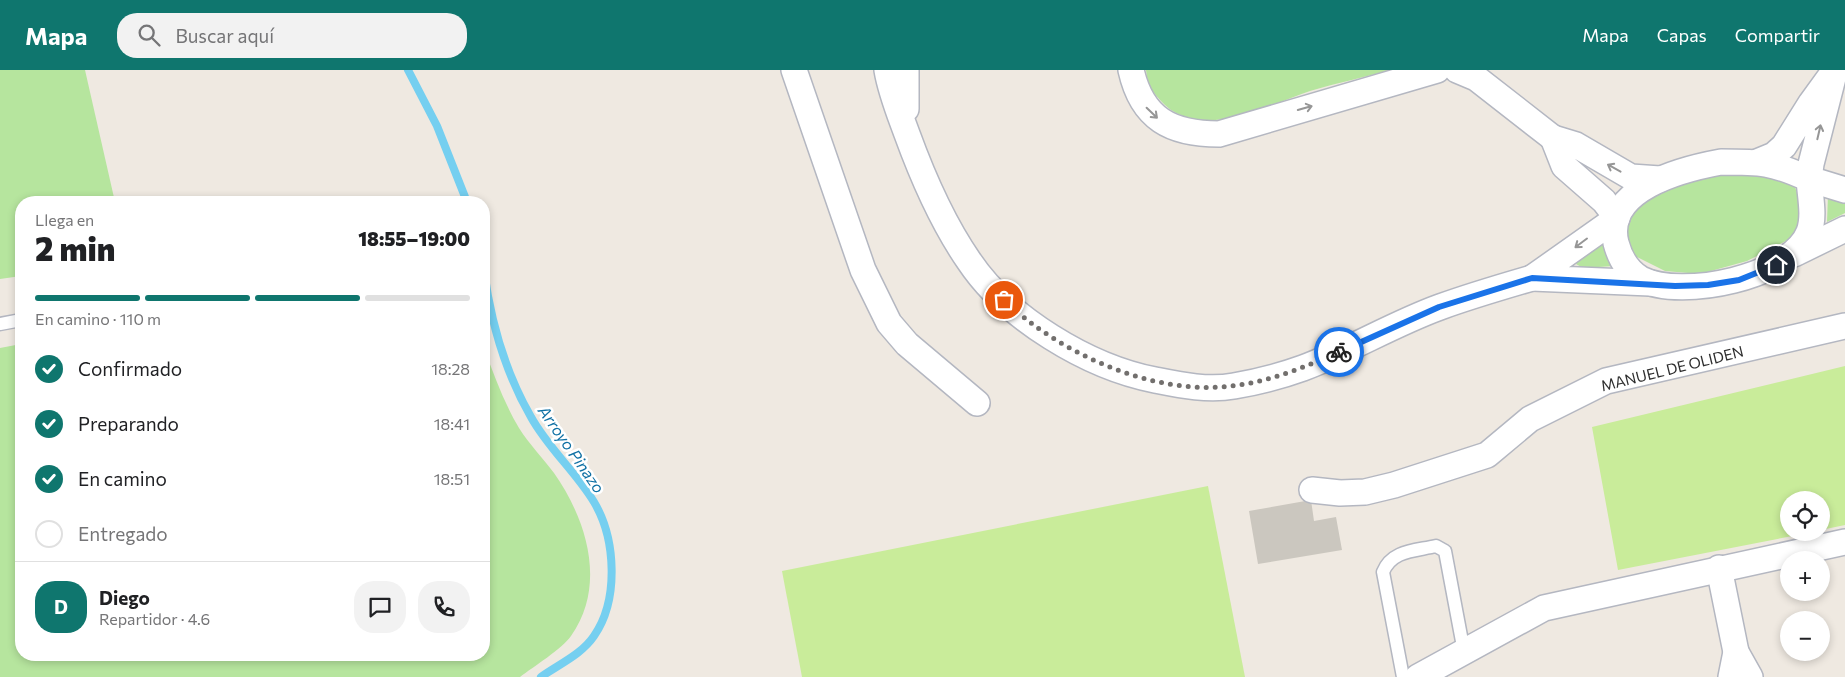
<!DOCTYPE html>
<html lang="es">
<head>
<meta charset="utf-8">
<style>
	body { margin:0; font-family:Commissioner,sans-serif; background:#f2f2f2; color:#202124; height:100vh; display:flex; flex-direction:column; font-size:19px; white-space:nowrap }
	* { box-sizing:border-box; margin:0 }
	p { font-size:16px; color:#757577 }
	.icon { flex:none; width:28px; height:28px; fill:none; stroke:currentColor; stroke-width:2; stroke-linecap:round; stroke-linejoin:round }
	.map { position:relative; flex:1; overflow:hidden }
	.panel { position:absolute; left:15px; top:126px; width:475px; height:465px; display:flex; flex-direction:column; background:#fff; border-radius:20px; box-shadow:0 2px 8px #0003 }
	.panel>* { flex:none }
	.controls { position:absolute; left:1780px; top:421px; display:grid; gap:10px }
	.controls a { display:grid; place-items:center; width:50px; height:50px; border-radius:50%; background:#fff; box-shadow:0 2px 8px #0003; font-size:25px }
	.pin { position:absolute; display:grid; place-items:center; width:42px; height:42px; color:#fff; margin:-21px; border:2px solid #fff; border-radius:50%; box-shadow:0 1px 5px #0007 }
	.courier { position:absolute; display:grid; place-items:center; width:50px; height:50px; margin:-25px; border:4px solid #1a73e8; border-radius:50%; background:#fff; color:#222; box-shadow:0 1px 6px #0007 }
	.summary em { font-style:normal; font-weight:800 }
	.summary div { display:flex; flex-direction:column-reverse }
	.summary { display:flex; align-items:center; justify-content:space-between; height:85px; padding:0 20px }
	h1 { font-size:32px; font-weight:800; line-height:38px }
	.bar { display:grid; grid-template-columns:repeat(4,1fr); gap:8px 5px; align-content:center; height:60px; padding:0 20px }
	.bar i { height:6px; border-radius:4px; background:#e0e0e0 }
	.bar .on { background:#0f766e }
	.bar p { grid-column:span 4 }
	.line { display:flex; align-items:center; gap:12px; padding:0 20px; border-top:1px solid #e0e0e0 }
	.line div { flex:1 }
	.round { display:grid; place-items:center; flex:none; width:52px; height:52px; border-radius:20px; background:#f2f2f2 }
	ol { padding:0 20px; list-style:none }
	li { display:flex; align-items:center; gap:15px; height:55px }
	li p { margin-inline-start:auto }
	li .icon { padding:5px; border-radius:50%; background:#0f766e; color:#fff; stroke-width:4 }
	li:last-child { color:#757577 }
	li i { width:28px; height:28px; border:2px solid #e0e0e0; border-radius:50% }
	header { display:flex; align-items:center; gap:30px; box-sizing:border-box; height:70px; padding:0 25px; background:#0f766e; color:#fff }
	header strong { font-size:24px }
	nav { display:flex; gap:28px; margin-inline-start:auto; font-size:18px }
	.search { width:350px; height:45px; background:#f2f2f2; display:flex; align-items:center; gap:12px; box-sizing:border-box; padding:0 18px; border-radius:20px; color:#757577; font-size:19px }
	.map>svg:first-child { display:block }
</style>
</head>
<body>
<header>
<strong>Mapa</strong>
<div class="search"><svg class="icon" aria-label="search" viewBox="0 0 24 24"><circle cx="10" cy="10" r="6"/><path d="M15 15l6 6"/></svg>Buscar aquí</div>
<nav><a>Mapa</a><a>Capas</a><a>Compartir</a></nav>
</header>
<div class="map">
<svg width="1845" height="607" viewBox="0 0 1845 607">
	<rect width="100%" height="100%" fill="#efe9e1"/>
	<g fill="#b6e59e">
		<polygon points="0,0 85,0 115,132 21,132 21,206 0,209"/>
		<path d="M1146,0H1392C1364,7 1337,13 1310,21C1267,36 1197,73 1160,30C1150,18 1148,16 1146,0Z"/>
		<polygon points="1731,98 1780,104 1795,117 1801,135 1801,154 1788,170 1747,191 1700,204 1665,201 1633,185 1625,162 1638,132 1660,118"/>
		<polygon points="1828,125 1845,130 1845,143 1827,152"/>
		<polygon points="1603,168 1606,186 1614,196 1583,198 1576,194 1582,185"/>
		<path d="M21,274V585H484V278C494,305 504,333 519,358C529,374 543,388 554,403C587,450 607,515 571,566C562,579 533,597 520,607H0V278Z"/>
	</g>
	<g fill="#c9ec9a">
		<polygon points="1845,296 1845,455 1821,460 1821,430 1789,430 1789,462 1808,463 1618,500 1592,357"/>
		<polygon points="1208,416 1245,607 802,607 782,501"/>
	</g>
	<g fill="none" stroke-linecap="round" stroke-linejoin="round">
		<g stroke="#75cff0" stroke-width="8">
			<polyline points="408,0 437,56 467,132"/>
			<path d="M484,201C491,253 505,302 531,347C548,378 576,402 594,432C616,469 619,530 594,566C581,585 559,594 541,607"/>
		</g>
	</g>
	<polygon fill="#cbc7bf" points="1311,430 1314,451 1336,447 1342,480 1258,494 1249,441"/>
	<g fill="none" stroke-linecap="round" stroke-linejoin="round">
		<g stroke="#b4b7c1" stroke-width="15">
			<g id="lane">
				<polyline points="0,254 21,250"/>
				<path d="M1403,607L1383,502C1392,480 1415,481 1436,476L1445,481L1464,582"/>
			</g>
		</g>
		<g stroke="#b4b7c1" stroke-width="28">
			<g id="street">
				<polyline points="794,0 863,200 889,253 907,274 977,333"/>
				<path d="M887,0C891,23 899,42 907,64C923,108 942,152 969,191C1007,248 1088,297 1155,310C1180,315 1208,321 1234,316C1257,312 1281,306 1303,298C1349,281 1393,254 1440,237C1470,226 1501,217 1532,208"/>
				<path d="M1131,0C1142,49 1171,64 1219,64L1437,0"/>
				<polyline points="1457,0 1476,8 1553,68"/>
				<polyline points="906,39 906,0"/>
				<path d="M1721,92C1761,92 1772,92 1809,109C1810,126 1815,146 1809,162C1792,207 1681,230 1641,209C1627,201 1620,188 1616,173C1602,119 1683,99 1721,92Z"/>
				<polyline points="1757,92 1774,85 1784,76 1811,33 1835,0 1811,94 1809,109 1845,120"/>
				<polyline points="1794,184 1845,159"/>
				<polyline points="1650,213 1532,208 1617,148 1604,131 1564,96 1553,68 1576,75 1631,107 1660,109"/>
				<polyline points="1312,420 1340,423 1365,422 1394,415 1487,385 1530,349 1606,311 1845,256"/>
				<polyline points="1719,498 1736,582"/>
				<polyline points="1418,607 1544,538 1845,472"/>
				<polyline points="1731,607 1736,582 1750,607"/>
			</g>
		</g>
		<use href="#lane" stroke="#fff" stroke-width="12"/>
		<use href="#street" stroke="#fff" stroke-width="25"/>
	</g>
	<defs><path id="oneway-shaft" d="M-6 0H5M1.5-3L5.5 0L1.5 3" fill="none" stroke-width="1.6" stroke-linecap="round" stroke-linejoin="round" transform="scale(1.25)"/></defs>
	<g stroke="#969696">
		<use href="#oneway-shaft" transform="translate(1305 38) rotate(-16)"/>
		<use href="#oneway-shaft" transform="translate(1152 43) rotate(44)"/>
		<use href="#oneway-shaft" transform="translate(1819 62) rotate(-77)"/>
		<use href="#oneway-shaft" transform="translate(1614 98) rotate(-151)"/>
		<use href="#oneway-shaft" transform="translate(1581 173) rotate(143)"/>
	</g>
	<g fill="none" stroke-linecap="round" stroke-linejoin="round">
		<path stroke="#726f6d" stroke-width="5" stroke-dasharray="0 9" d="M1004,230C1059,283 1153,326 1231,316C1269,312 1305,297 1339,282"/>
		<polyline stroke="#1a73e8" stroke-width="6" points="1339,282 1439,237 1532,208 1675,216 1708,215 1739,210 1776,195"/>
	</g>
	<g text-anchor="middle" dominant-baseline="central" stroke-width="5" stroke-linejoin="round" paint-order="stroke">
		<g font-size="15" fill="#2e2e2e" stroke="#fff">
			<text transform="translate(1672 298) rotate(-14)">MANUEL DE OLIDEN</text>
		</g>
		<g font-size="16" font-style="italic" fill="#0d6fa3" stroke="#fff">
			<text transform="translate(572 379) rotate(55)">Arroyo Pinazo</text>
		</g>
	</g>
</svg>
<div class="controls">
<a><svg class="icon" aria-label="locate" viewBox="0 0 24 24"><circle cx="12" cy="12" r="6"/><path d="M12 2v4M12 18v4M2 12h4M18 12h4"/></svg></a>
<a>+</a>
<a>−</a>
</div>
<div class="pin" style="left:1004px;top:230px;background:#ea580c"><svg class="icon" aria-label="bag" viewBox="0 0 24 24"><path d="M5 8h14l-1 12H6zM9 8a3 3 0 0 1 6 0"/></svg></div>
<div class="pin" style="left:1776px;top:195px;background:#1f2937"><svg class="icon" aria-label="home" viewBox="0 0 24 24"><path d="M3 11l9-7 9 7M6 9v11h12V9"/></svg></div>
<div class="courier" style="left:1339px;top:282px"><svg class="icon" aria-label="bike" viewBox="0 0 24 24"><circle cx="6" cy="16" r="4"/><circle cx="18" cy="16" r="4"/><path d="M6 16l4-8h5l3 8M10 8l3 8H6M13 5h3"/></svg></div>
<section class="panel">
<div class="summary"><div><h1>2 min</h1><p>Llega en</p></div><em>18:55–19:00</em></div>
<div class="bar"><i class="on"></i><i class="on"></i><i class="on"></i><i></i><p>En camino · 110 m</p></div>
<ol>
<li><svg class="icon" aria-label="check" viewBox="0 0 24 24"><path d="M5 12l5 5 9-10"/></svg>Confirmado<p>18:28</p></li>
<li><svg class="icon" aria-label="check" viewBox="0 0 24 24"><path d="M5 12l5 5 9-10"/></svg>Preparando<p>18:41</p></li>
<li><svg class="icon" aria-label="check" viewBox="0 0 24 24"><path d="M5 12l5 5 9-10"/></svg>En camino<p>18:51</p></li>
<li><i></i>Entregado</li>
</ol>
<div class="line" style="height:90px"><b class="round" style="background:#0f766e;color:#fff">D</b><div><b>Diego</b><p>Repartidor · 4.6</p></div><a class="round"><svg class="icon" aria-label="chat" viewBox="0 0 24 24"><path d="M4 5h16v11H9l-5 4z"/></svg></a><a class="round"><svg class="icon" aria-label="phone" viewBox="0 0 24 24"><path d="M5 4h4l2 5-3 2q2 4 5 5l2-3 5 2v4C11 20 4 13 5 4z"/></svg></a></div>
</section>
</div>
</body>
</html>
